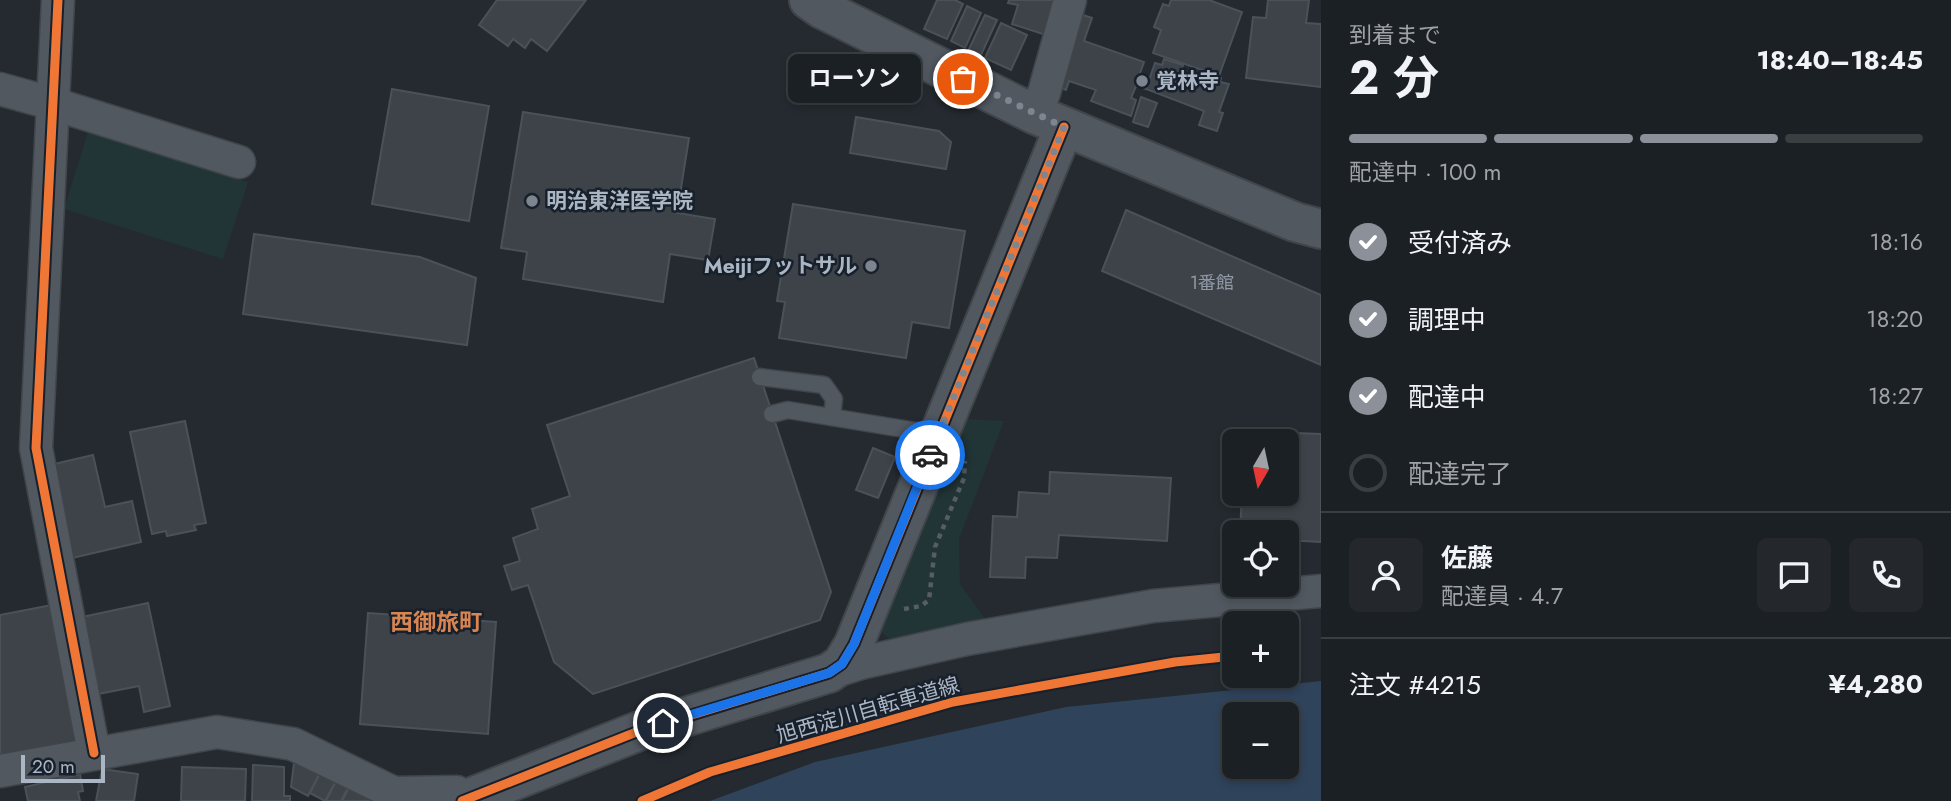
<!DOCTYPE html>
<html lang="ja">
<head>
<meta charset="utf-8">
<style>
	body { margin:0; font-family:Jost,"Noto Sans JP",sans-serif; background:#24282c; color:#f1f3f6; height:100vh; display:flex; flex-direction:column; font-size:26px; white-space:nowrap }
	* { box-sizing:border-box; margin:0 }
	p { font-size:23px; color:#a0a3a6 }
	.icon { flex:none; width:38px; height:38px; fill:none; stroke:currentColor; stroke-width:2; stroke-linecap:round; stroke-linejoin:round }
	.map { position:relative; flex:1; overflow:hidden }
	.panel { display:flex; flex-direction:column; background:#1b2024; width:630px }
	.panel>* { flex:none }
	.needle { width:46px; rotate:189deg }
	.fabs { position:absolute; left:1222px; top:429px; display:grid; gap:14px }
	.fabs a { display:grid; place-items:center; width:77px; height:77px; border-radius:10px; background:#1b2024; box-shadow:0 4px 10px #0003,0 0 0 2px #393e41; font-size:35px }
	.scale { position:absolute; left:21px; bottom:18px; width:84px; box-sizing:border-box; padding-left:7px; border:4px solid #abb6c4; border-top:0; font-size:19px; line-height:24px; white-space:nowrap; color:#abb6c4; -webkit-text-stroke:5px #17202b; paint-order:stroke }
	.pin { position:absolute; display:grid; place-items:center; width:60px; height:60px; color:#fff; margin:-30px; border:4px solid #fff; border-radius:50%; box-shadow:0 2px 7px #0007 }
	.courier { position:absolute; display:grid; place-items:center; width:70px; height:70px; margin:-35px; border:5px solid #1a73e8; border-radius:50%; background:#fff; color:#222; box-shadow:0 2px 9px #0007 }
	.bubble { position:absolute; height:49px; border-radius:10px; background:#1b2024; box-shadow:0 4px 10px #0003,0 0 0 2px #393e41; font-size:23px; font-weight:700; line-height:49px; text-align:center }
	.head em { font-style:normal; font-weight:700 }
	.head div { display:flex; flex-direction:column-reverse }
	.head { display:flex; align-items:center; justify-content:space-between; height:119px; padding:0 28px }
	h1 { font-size:46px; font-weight:700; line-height:52px }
	.bar { display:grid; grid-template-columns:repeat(4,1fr); gap:10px 7px; align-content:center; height:84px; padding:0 28px }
	.bar i { height:9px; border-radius:5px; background:#393e41 }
	.bar .current { background:#8c9099 }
	.bar p { grid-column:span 4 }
	.line { display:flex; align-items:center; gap:18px; padding:0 28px; border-top:2px solid #393e41 }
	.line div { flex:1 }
	.round { display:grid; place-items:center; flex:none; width:74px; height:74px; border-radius:10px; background:#24282c }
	ol { padding:0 28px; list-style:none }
	li { display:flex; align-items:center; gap:21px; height:77px }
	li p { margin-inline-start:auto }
	li .icon { padding:7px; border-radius:50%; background:#8c9099; color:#fff; stroke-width:4 }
	li:last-child { color:#a0a3a6 }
	li i { width:38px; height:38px; border:4px solid #393e41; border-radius:50% }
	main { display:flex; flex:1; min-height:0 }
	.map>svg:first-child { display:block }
</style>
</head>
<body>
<main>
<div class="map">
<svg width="1321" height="801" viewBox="0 0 1321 801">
	<rect width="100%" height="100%" fill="#242a30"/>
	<g fill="#213436">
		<polygon points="88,132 248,182 223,259 64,209"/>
		<polygon points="969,419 1004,421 959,539 960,584 987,622 896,644 876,628 956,426"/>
	</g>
	<path fill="#2f435b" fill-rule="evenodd" d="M1321,681V801H710L815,762L1066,707ZM1234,714H1286V766H1234Z"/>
	<g fill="#3d4349" stroke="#4b5159" stroke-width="2">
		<polygon points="497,0 586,0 547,51 531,39 525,48 513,39 508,46 479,25"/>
		<polygon points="937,0 955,0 963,4 947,39 924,29"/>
		<polygon points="1009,0 1057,0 1046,35 1012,24 1018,5 1008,3"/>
		<polygon points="1171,0 1209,0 1242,12 1219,76 1153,53 1161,30 1154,27 1163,4 1169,6"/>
		<polygon points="1268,0 1309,0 1306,23 1321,24 1321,87 1246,78 1253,17 1266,18"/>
		<polygon points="967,6 981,13 965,48 951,41"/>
		<polygon points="1080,14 1092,18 1084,41 1144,62 1139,76 1149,80 1146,89 1136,86 1131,98 1136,100 1131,116 1091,101 1096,90 1069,81 1066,90 1054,85"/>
		<polygon points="985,15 997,20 981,55 969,49"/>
		<polygon points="1001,23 1027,35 1011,70 985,58"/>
		<polygon points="1164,59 1183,65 1181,72 1212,84 1215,75 1221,78 1220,82 1229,84 1219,112 1223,113 1217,131 1199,125 1204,111 1146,89 1155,63 1162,65"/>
		<polygon points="392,89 489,106 469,221 372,204"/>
		<polygon points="1141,97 1157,103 1148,127 1133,122"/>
		<polygon points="523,112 689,138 677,213 715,219 708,260 670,254 663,302 523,279 527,252 501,248"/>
		<polygon points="856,117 939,131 951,142 946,169 850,153"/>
		<polygon points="793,204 965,231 949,328 912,322 906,358 779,338 785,302 777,301"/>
		<polygon points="1126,210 1321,295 1321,365 1102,271"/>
		<polygon points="254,234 420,257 476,278 467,345 243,314"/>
		<polygon points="754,358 831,592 820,620 593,694 554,662 528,585 512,590 504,566 520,561 513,538 538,529 532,509 570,496 547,425"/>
		<polygon points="185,421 206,523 194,525 196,530 167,536 166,531 152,534 130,432"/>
		<polygon points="1245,431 1321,434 1321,542 1286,540 1286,532 1240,532 1242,494 1286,494 1286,441 1244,441"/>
		<polygon points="873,448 895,457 878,498 856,490"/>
		<polygon points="93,455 105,507 132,501 141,542 72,558 50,465"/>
		<polygon points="1050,472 1171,478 1167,541 1059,535 1057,558 1026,557 1025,578 990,577 993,516 1017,517 1019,492 1049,494"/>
		<polygon points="148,603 170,706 144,712 139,686 98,694 82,617"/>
		<polygon points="52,605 80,744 0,760 0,615"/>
		<polygon points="368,613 496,622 488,734 360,724"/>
		<polygon points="295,755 322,769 308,796 291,787"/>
		<polygon points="253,765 284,767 284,796 290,796 290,801 252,801"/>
		<polygon points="182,767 246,769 245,801 181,801"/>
		<polygon points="323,767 339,775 325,801 310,793"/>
		<polygon points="102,769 138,774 134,801 96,801"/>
		<polygon points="80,774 83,791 78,792 80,801 28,801 25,787"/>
		<polygon points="339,775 351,782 341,801 326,801"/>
		<polygon points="351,784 376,801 342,801"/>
	</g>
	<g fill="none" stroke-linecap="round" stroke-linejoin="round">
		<g stroke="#40454a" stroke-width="19">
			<g id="service">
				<polyline points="760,377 824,385 834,399 832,417"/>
				<polyline points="772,414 788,410 916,431 941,429"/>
			</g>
		</g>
		<g stroke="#40454a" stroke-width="35">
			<g id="minor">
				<polyline points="58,0 36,448 94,753"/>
				<polyline points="0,89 54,104 239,162"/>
				<polyline points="1034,114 1044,93 1070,0"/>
				<polyline points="829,673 861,663 967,639 1153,606 1321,591"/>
				<polyline points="0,771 217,732 293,744 394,793 457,792 461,801"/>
			</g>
		</g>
		<g stroke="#40454a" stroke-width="42">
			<g id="tertiary">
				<polyline points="809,0 822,9 1034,114 1295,222 1321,229"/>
				<polyline points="462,801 639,731 829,673 842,664 854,644 1064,127"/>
			</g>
		</g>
		<polyline stroke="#565d63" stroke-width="4.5" stroke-dasharray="5 5" stroke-linecap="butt" points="904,609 921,606 929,600 935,547 964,478 965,461"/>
		<use href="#service" stroke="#525860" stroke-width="16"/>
		<use href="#minor" stroke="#525860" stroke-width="32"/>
		<use href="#tertiary" stroke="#525860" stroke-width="38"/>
		<g stroke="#17202b" stroke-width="13">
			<g id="cycleway">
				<polyline points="58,0 36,448 94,753"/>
				<polyline points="462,801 639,731 829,673 842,664 854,644 1064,127"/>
				<polyline points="642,801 710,772 953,702 1175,662 1234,656"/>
			</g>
		</g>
		<use href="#cycleway" stroke="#f07635" stroke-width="9"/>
	</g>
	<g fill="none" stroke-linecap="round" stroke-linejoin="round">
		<polyline stroke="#7c8590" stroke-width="7" stroke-dasharray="0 12.6" points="930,455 1064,127 963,79"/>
		<polyline stroke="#1a73e8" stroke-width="9" points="663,723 829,673 842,664 854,644 930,455"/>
	</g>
	<g fill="#7c8590" stroke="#17202b" stroke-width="2.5">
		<circle cx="1142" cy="81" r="7"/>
		<circle cx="532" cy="201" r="7"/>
		<circle cx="871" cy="266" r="7"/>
	</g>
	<g text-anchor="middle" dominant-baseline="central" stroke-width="5" stroke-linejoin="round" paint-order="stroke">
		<g font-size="18" fill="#9099a5">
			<text x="1212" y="283">1番館</text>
		</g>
		<g font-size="21" font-weight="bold" fill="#abb6c4" stroke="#17202b" text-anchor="start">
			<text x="1156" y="81">覚林寺</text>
			<text x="546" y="201">明治東洋医学院</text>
			<text x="857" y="266" text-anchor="end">Meijiフットサル</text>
		</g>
		<g font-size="21" fill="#abb6c4" stroke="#17202b">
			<text transform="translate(868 710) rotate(-16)">旭西淀川自転車道線</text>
		</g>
		<g font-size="23" font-weight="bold" fill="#d88552" stroke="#17202b">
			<text x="436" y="622">西御旅町</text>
		</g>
	</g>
</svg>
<div class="fabs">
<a><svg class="needle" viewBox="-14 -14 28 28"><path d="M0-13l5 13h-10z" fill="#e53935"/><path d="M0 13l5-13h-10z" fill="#a0a3a6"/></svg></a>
<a><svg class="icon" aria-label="locate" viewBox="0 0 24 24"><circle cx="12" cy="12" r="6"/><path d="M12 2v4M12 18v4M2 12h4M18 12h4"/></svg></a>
<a>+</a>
<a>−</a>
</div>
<div class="scale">20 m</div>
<div class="pin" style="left:963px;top:79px;background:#ea580c"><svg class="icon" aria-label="bag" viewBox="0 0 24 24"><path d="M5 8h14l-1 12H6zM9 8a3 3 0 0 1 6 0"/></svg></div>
<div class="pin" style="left:663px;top:723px;background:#1f2937"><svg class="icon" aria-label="home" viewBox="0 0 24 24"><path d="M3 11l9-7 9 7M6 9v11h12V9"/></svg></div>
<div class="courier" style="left:930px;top:455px"><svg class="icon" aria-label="car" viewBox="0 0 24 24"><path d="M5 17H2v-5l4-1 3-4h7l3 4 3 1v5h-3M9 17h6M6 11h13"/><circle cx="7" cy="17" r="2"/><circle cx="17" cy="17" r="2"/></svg></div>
<div class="bubble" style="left:788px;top:54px;width:133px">ローソン</div>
</div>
<section class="panel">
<div class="head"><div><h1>2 分</h1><p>到着まで</p></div><em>18:40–18:45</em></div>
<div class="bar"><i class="current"></i><i class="current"></i><i class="current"></i><i></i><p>配達中 · 100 m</p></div>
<ol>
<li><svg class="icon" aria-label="check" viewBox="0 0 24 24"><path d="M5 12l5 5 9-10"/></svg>受付済み<p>18:16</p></li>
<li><svg class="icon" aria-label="check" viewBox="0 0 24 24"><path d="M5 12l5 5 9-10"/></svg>調理中<p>18:20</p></li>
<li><svg class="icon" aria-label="check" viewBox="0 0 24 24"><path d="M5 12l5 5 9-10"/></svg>配達中<p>18:27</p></li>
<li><i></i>配達完了</li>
</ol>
<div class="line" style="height:126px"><a class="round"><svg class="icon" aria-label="person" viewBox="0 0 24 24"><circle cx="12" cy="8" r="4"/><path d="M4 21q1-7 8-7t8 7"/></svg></a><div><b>佐藤</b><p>配達員 · 4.7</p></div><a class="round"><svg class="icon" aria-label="chat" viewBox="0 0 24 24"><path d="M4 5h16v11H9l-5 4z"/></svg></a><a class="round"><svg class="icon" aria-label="phone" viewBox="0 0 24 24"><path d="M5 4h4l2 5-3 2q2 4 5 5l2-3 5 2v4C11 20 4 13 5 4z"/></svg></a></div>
<div class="line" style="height:91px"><div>注文 #4215</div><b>¥4,280</b></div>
</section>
</main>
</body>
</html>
